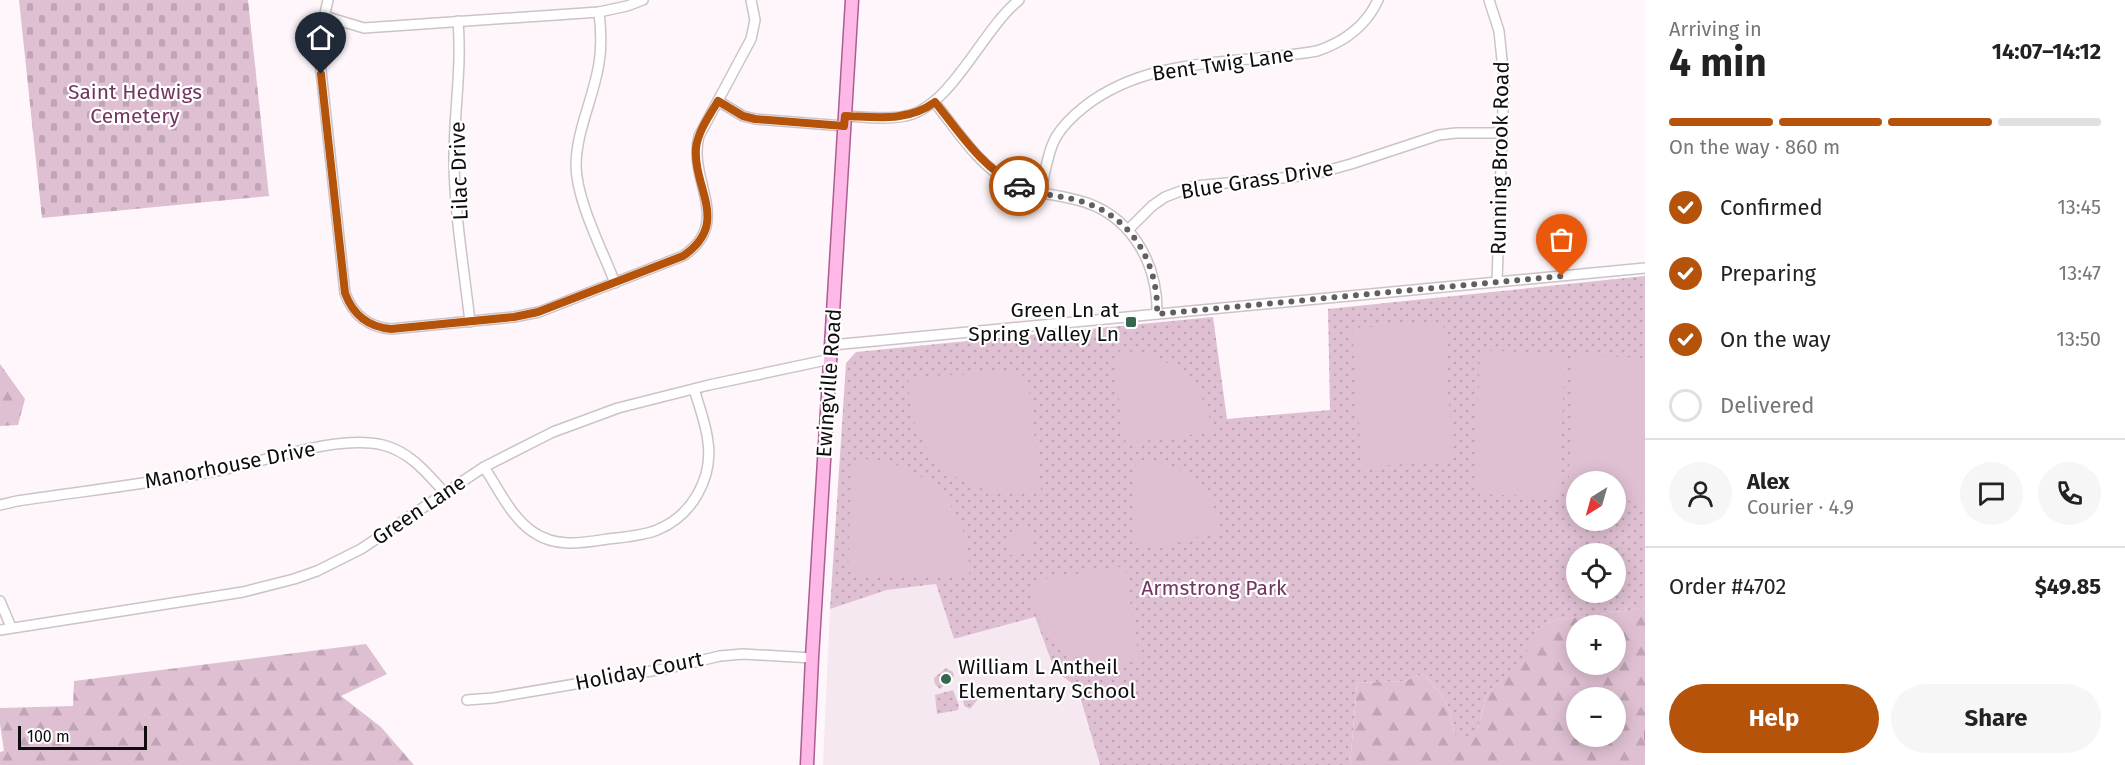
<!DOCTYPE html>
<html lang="en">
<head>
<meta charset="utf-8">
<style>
	body { margin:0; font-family:"Fira Sans",sans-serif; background:#f6f6f6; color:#222; height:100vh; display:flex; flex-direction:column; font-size:22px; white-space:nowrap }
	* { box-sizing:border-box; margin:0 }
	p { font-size:20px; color:#767676 }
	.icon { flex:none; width:33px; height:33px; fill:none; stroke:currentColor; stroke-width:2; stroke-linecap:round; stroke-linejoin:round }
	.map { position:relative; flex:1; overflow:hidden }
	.panel { display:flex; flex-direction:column; background:#fff; width:480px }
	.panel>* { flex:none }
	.needle { width:39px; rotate:217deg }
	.buttons { position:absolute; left:1566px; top:471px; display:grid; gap:12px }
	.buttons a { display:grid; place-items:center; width:60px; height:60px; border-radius:50%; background:#fff; box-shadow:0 3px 15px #0003; font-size:30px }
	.scale { position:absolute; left:18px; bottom:15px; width:129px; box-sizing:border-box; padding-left:6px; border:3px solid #100d0f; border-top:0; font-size:16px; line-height:21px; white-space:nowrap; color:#100d0f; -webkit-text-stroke:4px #fff; paint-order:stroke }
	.pin { position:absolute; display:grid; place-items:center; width:51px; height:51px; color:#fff; margin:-62px -26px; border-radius:50% 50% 50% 0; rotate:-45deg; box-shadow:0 0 6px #0007 }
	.pin .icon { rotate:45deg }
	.courier { position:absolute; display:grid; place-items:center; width:60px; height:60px; margin:-30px; border:4px solid #b45309; border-radius:50%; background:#fff; color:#222; box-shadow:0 2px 8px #0007 }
	.headline em { font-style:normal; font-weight:700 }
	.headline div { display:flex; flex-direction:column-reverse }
	.headline { display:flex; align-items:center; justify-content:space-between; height:102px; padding:0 24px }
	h1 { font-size:39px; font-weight:700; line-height:45px }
	.bar { display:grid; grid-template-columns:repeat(4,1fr); gap:9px 6px; align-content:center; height:72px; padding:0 24px }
	.bar i { height:8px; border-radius:4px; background:#e0e0e0 }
	.bar .selected { background:#b45309 }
	.bar p { grid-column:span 4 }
	.line { display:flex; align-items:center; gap:15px; padding:0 24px; border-top:2px solid #e0e0e0 }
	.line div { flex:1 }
	.round { display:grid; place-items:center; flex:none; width:63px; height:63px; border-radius:32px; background:#f6f6f6 }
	ol { padding:0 24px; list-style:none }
	li { display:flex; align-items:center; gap:18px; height:66px }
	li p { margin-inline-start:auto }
	li .icon { padding:6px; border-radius:50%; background:#b45309; color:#fff; stroke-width:4 }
	li:last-child { color:#767676 }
	li i { width:33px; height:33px; border:3px solid #e0e0e0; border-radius:50% }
	.action { display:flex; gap:12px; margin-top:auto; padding:12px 24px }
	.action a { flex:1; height:69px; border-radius:36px; background:#b45309; color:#fff; font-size:24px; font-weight:700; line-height:69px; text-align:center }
	.action a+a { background:#f6f6f6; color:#222 }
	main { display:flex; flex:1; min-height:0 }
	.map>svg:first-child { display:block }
</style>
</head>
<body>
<main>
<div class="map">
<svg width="1645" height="765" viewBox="0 0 1645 765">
	<defs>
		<pattern id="forest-firs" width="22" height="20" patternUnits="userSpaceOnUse" patternTransform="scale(1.5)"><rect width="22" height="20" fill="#dfc0d3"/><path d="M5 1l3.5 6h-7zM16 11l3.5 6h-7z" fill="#bea4b4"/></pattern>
		<pattern id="cemetery-stones" width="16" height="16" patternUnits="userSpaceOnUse" patternTransform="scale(1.5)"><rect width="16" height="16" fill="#dfc0d3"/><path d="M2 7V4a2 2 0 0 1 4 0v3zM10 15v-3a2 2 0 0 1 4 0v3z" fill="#bea4b4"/></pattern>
		<pattern id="park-dots" width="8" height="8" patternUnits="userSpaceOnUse" patternTransform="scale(1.5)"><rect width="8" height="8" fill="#dfc0d3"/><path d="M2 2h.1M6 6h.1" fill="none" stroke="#bea4b4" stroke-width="1.8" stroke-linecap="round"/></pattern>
	</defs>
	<rect width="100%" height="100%" fill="#fef6fa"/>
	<polygon fill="#f6e8f0" points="937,584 954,639 1035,617 1055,671 1076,687 1100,765 823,765 830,609 887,590"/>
	<g fill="url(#forest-firs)" fill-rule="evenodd">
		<polygon points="0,364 25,399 18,425 0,426"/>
		<path d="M1645,608V765H1350L1357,683L1404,681L1423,674C1444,695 1451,704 1454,734L1478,729L1486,695L1523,657L1536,630L1555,620ZM1576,626H1616V664H1576ZM1576,698H1616V736H1576Z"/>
		<polygon points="366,644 387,674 341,696 381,727 414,765 0,765 0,752 4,751 0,724 0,708 73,706 74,681"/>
	</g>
	<polygon fill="url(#cemetery-stones)" points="19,0 248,0 269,196 42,218"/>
	<g fill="url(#park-dots)" fill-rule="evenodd">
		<path d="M1645,276V608L1555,620L1536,630L1524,657L1486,695L1478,729L1464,739L1454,734C1451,704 1444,695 1423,674L1404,681L1357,683L1350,765H1100L1077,687L1055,671L1035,617L954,639L936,584L887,590L830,609L846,363L856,352L1213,317L1227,419L1330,410L1328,309ZM1576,482H1616V520H1576ZM1576,554H1616V592H1576Z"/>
		<polygon points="946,668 953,672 954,676 940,689 935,684 934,678"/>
		<polygon points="972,688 978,689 982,694 970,709 964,706 963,700"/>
		<polygon points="953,690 959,706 958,710 937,714 935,695"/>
	</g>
	<g fill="#dfc0d3">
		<polygon points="1443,322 1453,461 1362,467 1352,328"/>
		<polygon points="1480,350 1565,354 1559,497 1475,494"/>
		<path d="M1125,351C1172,354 1207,385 1212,432L1128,443L1122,438L1115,352Z"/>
		<polygon points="1574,355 1645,358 1645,502 1616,500 1616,482 1576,482 1576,499 1568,498"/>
		<path d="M1019,372L1028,381L1041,490C965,506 904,454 909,377Z"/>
		<path d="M864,459C929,463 971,510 969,575L855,576L848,570L852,460Z"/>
		<path d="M1136,460C1180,460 1213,487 1221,531L1165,546L1140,548L1134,544L1132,519L1135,518Z"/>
		<path d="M1023,527L1031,530L1035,553L1010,555C1002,542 1007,529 1023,527Z"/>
		<path d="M1120,567L1126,573L1139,660C1082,678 1032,641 1031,581Z"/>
	</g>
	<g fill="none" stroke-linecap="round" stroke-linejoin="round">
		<polyline stroke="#c493b2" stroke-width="2" points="1645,731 1645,740"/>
		<g stroke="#cbc3c8" stroke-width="12">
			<g id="minor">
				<path d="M328,0L319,40V52L345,293C353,315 368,327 391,329L514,317L539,312L683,256C734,222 687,180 699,136L751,39L755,20L751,0"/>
				<polyline points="1489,0 1499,31 1504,79 1497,282"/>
				<path d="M599,12C601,29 602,46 599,63C594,97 576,131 576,166C577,202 602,249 615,283"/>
				<polyline points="324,16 364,28 599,12 627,6 643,0"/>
				<path d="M458,21C462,68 454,111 454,158C454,212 464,268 470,322"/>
				<polyline points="718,101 743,116 755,119 844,126"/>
				<path d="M935,103C957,130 978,165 1010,182C1032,193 1053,194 1077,200C1130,213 1158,262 1157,314"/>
				<path d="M845,116C864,117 886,120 905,116C951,108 981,31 1019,0"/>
				<path d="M1040,194C1045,175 1047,153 1056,137C1063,125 1074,115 1084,107C1150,55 1239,65 1317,51C1344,42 1366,26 1378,0"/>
				<polyline points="1128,230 1152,206 1165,197 1194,186 1292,177 1322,172 1351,164 1439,135 1456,133 1503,133"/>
				<polyline points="832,345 1645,268"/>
				<path d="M484,467C498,488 511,517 533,532C556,548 582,543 608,539C624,537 642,536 657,530C692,516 713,478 708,442C706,424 699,406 694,389"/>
				<path d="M0,505L17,501C85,491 154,483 221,470C268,461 337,434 383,445C410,452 426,472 444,492"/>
				<polyline points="0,601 11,627"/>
				<polyline points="0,630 243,592 294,579 317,571 361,549 484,467 553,432 618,408 709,385 831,359"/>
				<polyline points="467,700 493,698 669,668 720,656 743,654 812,658"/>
			</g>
		</g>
		<g stroke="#aa5e92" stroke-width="15">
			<polyline id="major" points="807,765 812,658 852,0"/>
		</g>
		<use href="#minor" stroke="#fff" stroke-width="9"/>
		<use href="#major" stroke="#feb8e8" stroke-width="12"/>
	</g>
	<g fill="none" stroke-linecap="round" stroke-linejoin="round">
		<path stroke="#635f61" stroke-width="6" stroke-dasharray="0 10.8" d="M1019,186C1037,195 1057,195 1076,200C1130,213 1159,262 1157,314L1562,276"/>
		<path stroke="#b45309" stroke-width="8" d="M321,74L345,293C353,315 368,327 391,329L514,317L538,312L683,256C731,223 693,189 696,148C698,131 710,115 718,101L743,116L755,119L844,126L845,116C877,117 908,122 935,102C960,133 982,168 1019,186"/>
	</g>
	<g fill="#33684e" stroke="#fff" stroke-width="2">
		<rect x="1125" y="316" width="12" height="12" rx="3"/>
		<circle cx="946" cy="679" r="6"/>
	</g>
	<g text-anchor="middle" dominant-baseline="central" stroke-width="4.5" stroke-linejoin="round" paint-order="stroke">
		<g font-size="21" fill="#100d0f" stroke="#fff">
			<text transform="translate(1223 64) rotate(-8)">Bent Twig Lane</text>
			<text transform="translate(1500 158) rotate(-89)">Running Brook Road</text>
			<text transform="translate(459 171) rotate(-92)">Lilac Drive</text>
			<text transform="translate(1257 180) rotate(-9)">Blue Grass Drive</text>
			<text transform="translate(829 383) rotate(-86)">Ewingville Road</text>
			<text transform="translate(230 465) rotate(-11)">Manorhouse Drive</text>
			<text transform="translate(419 510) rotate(-34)">Green Lane</text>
			<text transform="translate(639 671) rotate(-11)">Holiday Court</text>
		</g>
		<g font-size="21" fill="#733660" stroke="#fff">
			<text x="135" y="92">Saint Hedwigs<tspan x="135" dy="24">Cemetery</tspan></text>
			<text x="1214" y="588">Armstrong Park</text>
		</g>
		<g font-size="21" fill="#100d0f" stroke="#fff" text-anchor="end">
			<text x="1119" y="310">Green Ln at<tspan x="1119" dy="24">Spring Valley Ln</tspan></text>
			<text x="958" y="667" text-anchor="start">William L Antheil<tspan x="958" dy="24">Elementary School</tspan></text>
		</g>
	</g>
</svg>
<div class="buttons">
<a><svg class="needle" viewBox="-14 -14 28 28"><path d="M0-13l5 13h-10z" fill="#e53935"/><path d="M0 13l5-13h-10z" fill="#767676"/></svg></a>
<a><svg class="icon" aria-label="locate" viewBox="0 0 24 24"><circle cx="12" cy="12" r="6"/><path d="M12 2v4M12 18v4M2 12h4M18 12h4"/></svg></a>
<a>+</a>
<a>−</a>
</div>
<div class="scale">100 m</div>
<div class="pin" style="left:1562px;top:276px;background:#ea580c"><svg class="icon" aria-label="bag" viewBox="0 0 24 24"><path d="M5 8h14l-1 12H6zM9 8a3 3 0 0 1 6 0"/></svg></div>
<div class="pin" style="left:321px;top:74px;background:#1f2937"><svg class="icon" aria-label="home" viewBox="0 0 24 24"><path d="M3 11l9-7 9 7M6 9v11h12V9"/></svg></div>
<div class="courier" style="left:1019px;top:186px"><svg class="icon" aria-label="car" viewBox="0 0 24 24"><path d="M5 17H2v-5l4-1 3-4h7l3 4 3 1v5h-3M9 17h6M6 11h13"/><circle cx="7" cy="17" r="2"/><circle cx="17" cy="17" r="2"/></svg></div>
</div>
<section class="panel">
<div class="headline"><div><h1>4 min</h1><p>Arriving in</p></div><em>14:07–14:12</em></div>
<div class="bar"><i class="selected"></i><i class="selected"></i><i class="selected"></i><i></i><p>On the way · 860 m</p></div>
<ol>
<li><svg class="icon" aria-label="check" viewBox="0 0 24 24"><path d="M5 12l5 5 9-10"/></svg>Confirmed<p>13:45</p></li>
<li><svg class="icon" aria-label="check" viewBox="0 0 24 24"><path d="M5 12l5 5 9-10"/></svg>Preparing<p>13:47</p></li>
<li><svg class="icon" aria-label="check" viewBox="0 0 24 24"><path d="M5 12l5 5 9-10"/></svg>On the way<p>13:50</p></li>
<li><i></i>Delivered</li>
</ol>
<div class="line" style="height:108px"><a class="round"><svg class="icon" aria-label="person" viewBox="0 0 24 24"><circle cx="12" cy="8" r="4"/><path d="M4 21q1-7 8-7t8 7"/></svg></a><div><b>Alex</b><p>Courier · 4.9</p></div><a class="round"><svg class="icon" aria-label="chat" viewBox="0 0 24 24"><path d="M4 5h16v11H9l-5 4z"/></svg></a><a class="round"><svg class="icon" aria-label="phone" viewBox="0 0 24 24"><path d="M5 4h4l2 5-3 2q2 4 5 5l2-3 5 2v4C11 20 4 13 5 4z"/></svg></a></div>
<div class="line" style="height:78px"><div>Order #4702</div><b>$49.85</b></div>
<div class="action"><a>Help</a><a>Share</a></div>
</section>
</main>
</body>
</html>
